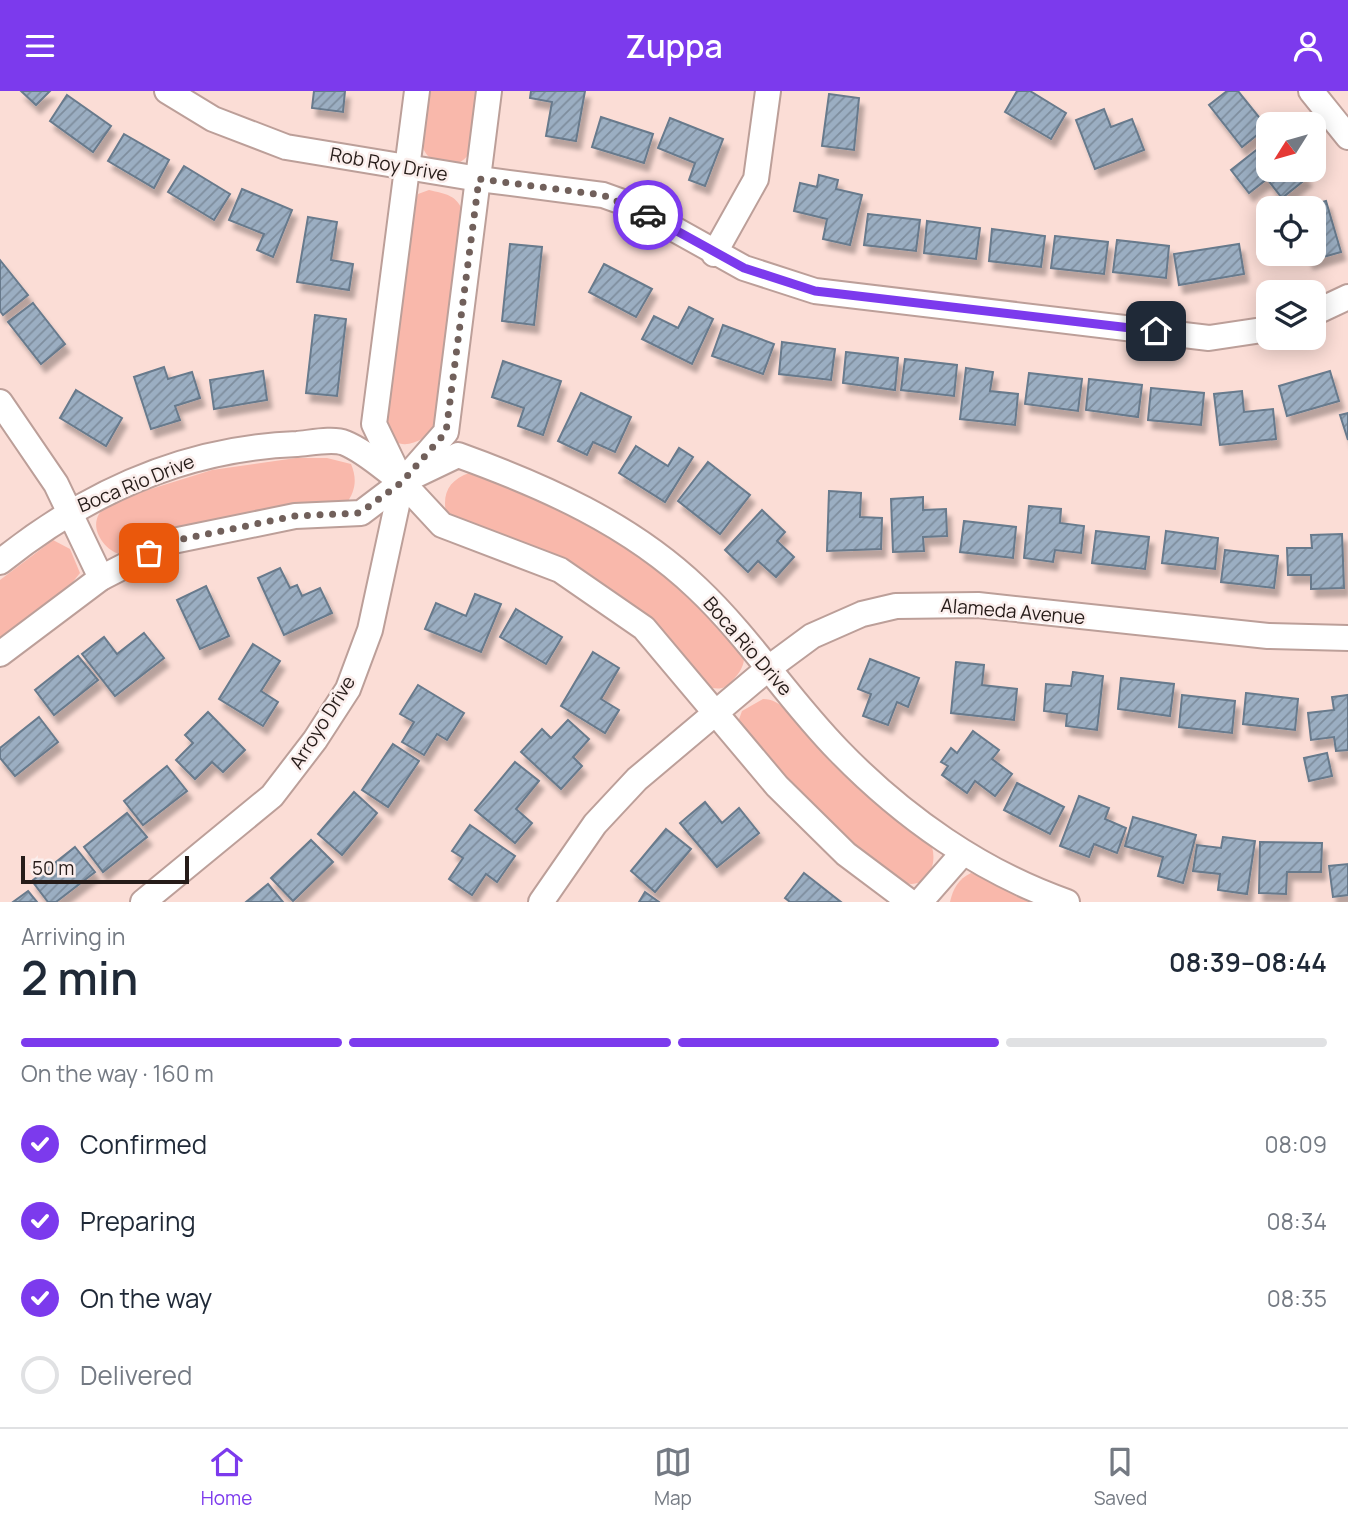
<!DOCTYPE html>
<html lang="en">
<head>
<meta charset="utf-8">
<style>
	body { margin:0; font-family:Manrope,sans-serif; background:#f6f6f7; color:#1f2937; height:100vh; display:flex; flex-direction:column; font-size:26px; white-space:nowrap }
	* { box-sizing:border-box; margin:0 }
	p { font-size:23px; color:#747a83 }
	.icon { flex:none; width:38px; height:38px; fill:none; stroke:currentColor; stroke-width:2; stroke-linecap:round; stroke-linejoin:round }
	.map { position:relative; height:811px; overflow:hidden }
	.panel { display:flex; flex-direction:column; background:#fff; flex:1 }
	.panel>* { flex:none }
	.needle { width:46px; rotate:233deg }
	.fabs { position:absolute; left:1256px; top:21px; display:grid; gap:14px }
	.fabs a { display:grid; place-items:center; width:70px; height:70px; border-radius:14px; background:#fff; box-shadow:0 4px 18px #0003; font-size:35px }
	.scale { position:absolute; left:21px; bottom:18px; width:168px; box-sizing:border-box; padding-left:7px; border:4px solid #261c19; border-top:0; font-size:19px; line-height:24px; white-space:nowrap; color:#261c19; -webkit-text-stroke:5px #fbeeec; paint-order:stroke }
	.pin { position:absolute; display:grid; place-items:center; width:60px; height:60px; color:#fff; margin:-30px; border-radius:14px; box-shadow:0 4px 10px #0006 }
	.courier { position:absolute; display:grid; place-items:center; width:70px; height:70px; margin:-35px; border:5px solid #7c3aed; border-radius:50%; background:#fff; color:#222; box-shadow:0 2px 9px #0007 }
	.summary em { font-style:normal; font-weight:600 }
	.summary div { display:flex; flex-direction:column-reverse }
	.summary { display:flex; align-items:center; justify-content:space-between; height:119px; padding:0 21px }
	h1 { font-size:46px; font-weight:600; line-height:52px }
	.bar { display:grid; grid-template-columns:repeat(4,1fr); gap:10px 7px; align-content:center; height:84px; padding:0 21px }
	.bar i { height:9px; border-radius:5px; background:#e0e1e3 }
	.bar .selected { background:#7c3aed }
	.bar p { grid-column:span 4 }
	ol { padding:0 21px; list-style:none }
	li { display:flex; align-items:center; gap:21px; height:77px }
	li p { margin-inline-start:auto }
	li .icon { padding:7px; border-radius:50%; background:#7c3aed; color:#fff; stroke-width:4 }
	li:last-child { color:#747a83 }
	li i { width:38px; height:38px; border:4px solid #e0e1e3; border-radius:50% }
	header { display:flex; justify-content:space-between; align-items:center; height:91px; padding:0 21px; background:#7c3aed; color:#fff; font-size:32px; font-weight:600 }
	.tab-bar { display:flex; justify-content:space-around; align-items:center; height:98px; border-top:2px solid #e0e1e3; background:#fff; font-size:19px; color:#747a83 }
	.tab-bar a { display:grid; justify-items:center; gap:4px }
	.tab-bar .selected { color:#7c3aed }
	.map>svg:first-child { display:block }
</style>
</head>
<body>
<header><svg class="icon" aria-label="menu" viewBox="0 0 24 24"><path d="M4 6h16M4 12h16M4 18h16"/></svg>Zuppa<svg class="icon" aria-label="person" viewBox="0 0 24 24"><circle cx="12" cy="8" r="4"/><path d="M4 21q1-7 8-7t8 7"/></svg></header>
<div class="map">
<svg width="1348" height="811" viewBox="0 0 1348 811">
	<defs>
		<pattern id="building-hatch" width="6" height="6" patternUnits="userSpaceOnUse" patternTransform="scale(1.75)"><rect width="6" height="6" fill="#9baec2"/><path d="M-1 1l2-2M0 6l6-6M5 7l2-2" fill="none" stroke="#7e8d9d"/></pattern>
		<filter id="shadow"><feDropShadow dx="4.5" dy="8" stdDeviation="2" flood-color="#0004"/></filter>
	</defs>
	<rect width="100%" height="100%" fill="#fbddd6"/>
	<g fill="#f9b8ab">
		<path d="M427,0H479C476,18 478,49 468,64C462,72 454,75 444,73C409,66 423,26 427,0Z"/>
		<path d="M429,99C446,103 457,104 463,121L436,335C427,349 398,364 388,342C385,336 384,326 383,319L414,115L418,103Z"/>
		<path d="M296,367H327L351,373C357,387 356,400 346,413L123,464C107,462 89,440 99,423C104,415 114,411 122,407L212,379Z"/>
		<path d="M469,382C500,392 531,403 560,417C619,447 674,487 720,535C726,542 738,550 742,559C748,572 739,583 730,592C724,598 720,598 711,597L639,527L446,422C442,401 450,389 469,382Z"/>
		<polygon points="53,449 70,458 80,482 68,497 0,551 0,489"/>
		<path d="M763,608C782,608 792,627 804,640C842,684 885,722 932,756C938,776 925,800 902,791L814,724L738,631L742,620Z"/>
		<path d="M971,782L981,785L1041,811H950C953,798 958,788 971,782Z"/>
	</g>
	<g fill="url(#building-hatch)" stroke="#677a8c" stroke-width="2" filter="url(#shadow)">
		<polygon points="21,0 50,0 36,14"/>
		<polygon points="314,0 345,0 343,21 312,17"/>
		<polygon points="531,0 585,0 576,50 546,45 552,11 530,7"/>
		<polygon points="1017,0 1030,0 1066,22 1051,48 1005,21"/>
		<polygon points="1227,0 1238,0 1267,36 1242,56 1209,14"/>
		<polygon points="829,3 859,7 854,59 822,55"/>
		<polygon points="67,4 111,35 93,61 50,30"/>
		<polygon points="1104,18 1111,36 1132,28 1144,59 1095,78 1076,29"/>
		<polygon points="601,26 653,43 644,72 592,56"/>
		<polygon points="670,27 723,48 705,95 689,89 695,72 658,57"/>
		<polygon points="124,43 169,69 154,97 108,70"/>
		<polygon points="1269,49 1269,79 1300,79 1307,87 1282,107 1267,88 1249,102 1231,79"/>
		<polygon points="184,75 230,103 214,129 168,101"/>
		<polygon points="819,84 838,89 836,98 862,104 850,154 823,148 827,128 794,120 800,92 817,96"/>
		<polygon points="242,98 292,119 273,166 257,159 264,143 229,129"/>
		<polygon points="1326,110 1341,161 1309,170 1307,163 1314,163 1314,117 1300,117"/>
		<polygon points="868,123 920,129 916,160 864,154"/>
		<polygon points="308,126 337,131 331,169 353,173 349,199 297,191"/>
		<polygon points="927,130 980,137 976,168 924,162"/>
		<polygon points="992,138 1045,145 1041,176 989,170"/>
		<polygon points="1055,145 1108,151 1104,183 1051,177"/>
		<polygon points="1117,149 1169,155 1166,187 1113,181"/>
		<polygon points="510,153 542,156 534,234 502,230"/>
		<polygon points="1239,153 1244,183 1179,194 1174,163"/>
		<polygon points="0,169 28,204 3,224 0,220"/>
		<polygon points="604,173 652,198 636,226 589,201"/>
		<polygon points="33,212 65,253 41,273 8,231"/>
		<polygon points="689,216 713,228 692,273 642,248 654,225 678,237"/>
		<polygon points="315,224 346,228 337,305 306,302"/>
		<polygon points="723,234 774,253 763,283 712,265"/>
		<polygon points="782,251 835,258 831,289 779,283"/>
		<polygon points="846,261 898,267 895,299 843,292"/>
		<polygon points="905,268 957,274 954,305 901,299"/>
		<polygon points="503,270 561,290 543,344 518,335 524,317 492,306"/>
		<polygon points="164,276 168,288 192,281 200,307 175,315 180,329 151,338 134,286"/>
		<polygon points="966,277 993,281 990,300 1018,303 1015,334 960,328"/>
		<polygon points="263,280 267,309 214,318 210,289"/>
		<polygon points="1330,280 1339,310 1287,325 1279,295"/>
		<polygon points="1029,282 1082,288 1078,320 1025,313"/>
		<polygon points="1089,288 1142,294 1138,326 1086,319"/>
		<polygon points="1151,297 1204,302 1201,334 1148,329"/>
		<polygon points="76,299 122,327 106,355 60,327"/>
		<polygon points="1242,300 1244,321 1273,318 1276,348 1220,354 1214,303"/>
		<polygon points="581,302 631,326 615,361 593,351 587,364 558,350"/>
		<polygon points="1348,322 1348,349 1340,324"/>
		<polygon points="636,355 668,375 679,357 693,366 665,411 619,382"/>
		<polygon points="708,371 750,404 720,443 678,410"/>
		<polygon points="829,400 861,402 860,426 882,427 881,458 827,460"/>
		<polygon points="923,406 923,419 946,418 947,445 923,446 924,460 893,461 891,408"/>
		<polygon points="1029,415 1061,418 1060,432 1084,435 1081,462 1055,459 1053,471 1024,467"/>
		<polygon points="762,419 785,441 777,450 794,466 776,486 758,470 748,481 725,459"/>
		<polygon points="964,430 1016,436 1013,467 960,461"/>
		<polygon points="1096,440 1149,446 1145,478 1092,472"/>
		<polygon points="1166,440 1218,447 1215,478 1162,472"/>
		<polygon points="1342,443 1344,497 1311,498 1311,484 1288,484 1287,457 1312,457 1311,444"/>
		<polygon points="1225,459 1278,465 1274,497 1221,491"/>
		<polygon points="280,477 290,497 297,494 302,505 320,497 332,522 284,544 258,487"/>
		<polygon points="206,495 229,545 200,558 177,509"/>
		<polygon points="475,503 501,513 481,561 425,538 436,512 466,525"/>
		<polygon points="516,518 562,546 546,573 500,546"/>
		<polygon points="144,542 164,567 115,605 82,563 104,546 117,563"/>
		<polygon points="253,553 280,570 261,600 278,611 263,635 219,608"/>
		<polygon points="593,561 619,577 601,608 619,619 605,642 561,615"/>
		<polygon points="78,565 98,589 54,624 35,599"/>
		<polygon points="870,568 919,587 908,616 897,611 888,634 863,625 871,603 858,598"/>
		<polygon points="956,571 984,574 982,594 1017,598 1014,629 951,622"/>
		<polygon points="1073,581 1103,585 1097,639 1066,635 1067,623 1044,620 1046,593 1071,595"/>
		<polygon points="1121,587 1174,593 1170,625 1118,618"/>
		<polygon points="418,594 464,622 447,649 437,643 424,664 402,651 414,631 400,623"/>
		<polygon points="1246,602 1298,608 1295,639 1243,633"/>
		<polygon points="1182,604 1235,610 1232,642 1179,636"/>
		<polygon points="1348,604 1348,659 1336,660 1334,646 1311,649 1308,622 1334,619 1332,606"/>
		<polygon points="208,621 245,659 223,681 212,671 195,688 176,669 193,652 185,644"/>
		<polygon points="39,626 58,651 15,685 0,667 0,657"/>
		<polygon points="568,629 589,648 573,666 582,675 561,698 521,661 542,638 551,647"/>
		<polygon points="973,640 999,659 992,668 1012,683 995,705 975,690 967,702 942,684 948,675 941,671 951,657 957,662"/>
		<polygon points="393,653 419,670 388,716 362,699"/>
		<polygon points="1327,662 1332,685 1309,690 1304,667"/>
		<polygon points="515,671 539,690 516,718 532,732 515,752 475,719"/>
		<polygon points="167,675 187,700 143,734 124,710"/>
		<polygon points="1017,692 1064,716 1050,743 1004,719"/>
		<polygon points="354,701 377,722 342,764 318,743"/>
		<polygon points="1079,705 1109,717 1105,728 1126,737 1117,762 1094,753 1089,766 1060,755"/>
		<polygon points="705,711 722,732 739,717 759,742 717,776 680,732"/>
		<polygon points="127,722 147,746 103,781 84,756"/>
		<polygon points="1133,726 1196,744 1183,792 1158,785 1163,766 1125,755"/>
		<polygon points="470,734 515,765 497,791 486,783 472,804 449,788 463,767 452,760"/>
		<polygon points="666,738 691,758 655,801 631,780"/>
		<polygon points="1223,746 1255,750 1247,803 1218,799 1220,783 1193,780 1197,754 1221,757"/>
		<polygon points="311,749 333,771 293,810 271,787"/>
		<polygon points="1260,751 1322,752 1321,781 1287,781 1286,803 1259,802"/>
		<polygon points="75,756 95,781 56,811 48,811 32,790"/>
		<polygon points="1348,773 1348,804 1333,806 1329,775"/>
		<polygon points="804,782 841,811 790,811 785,807"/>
		<polygon points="268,793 283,811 246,811"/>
		<polygon points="28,800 37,811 13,811"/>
		<polygon points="645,801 659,811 639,811"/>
	</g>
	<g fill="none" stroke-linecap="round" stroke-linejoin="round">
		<g stroke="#bc9f99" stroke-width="28">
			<g id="minor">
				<polyline points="167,0 213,28 286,56 479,88 603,104 631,114 744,177 815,200 1209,247 1269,238"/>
				<polyline points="1311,0 1348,46"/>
				<polyline points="714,163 756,88 768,0"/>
				<polyline points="1314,222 1348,206"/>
				<polyline points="0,311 56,393 101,487"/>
				<path d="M412,386L458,364C544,395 630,433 697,497C750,547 788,608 839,660C903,726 981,781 1067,811"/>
				<polyline points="400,387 374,333 417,0"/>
				<path d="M0,471C86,402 185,357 297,353C310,352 333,347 345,352C365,360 385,379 402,391"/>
				<polyline points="0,563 101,487 173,450 295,425 361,422 402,391 442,434 560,479 644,537 777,695 846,763 910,811"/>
				<polyline points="143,811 272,705 315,649 348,598 370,539 402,391 446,341 489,0"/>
				<polyline points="541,811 595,733 637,688 770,576 812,545 862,523 896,515 978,514 1268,545 1348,547"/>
				<polyline points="920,811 962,763"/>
			</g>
		</g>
		<use href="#minor" stroke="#fff" stroke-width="24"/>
	</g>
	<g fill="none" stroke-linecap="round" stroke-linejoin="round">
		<polyline stroke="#71605b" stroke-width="7" stroke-dasharray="0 12.6" points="149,462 173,450 295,425 360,422 402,391 446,341 479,88 603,104 648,124"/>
		<polyline stroke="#7c3aed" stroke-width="9" points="648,124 744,177 815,200 1156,240"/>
	</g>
	<g text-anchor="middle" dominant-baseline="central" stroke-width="5" stroke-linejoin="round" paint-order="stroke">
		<g font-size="19" fill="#261c19" stroke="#fbeeec">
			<text transform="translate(389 73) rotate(10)">Rob Roy Drive</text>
			<text transform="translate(136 392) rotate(-22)">Boca Rio Drive</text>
			<text transform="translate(1013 520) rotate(5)">Alameda Avenue</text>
			<text transform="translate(748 555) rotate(49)">Boca Rio Drive</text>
			<text transform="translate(322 631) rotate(-58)">Arroyo Drive</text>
		</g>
	</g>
</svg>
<div class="fabs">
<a><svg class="needle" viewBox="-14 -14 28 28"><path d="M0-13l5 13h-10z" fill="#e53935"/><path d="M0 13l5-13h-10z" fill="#747a83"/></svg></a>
<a><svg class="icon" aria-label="locate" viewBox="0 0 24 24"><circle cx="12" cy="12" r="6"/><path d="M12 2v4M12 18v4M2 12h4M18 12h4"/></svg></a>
<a><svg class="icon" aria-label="layers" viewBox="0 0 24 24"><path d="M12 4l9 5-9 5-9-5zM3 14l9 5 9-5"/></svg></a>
</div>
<div class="scale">50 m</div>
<div class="pin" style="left:149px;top:462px;background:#ea580c"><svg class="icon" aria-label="bag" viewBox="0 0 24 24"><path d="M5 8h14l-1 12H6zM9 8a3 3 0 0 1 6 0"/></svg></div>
<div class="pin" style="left:1156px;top:240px;background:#1f2937"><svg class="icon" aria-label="home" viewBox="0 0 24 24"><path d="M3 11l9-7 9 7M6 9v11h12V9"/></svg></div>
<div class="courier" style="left:648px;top:124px"><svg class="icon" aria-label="car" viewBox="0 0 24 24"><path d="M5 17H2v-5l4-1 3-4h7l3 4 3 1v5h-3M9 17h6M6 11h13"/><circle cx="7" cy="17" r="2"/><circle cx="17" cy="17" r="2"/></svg></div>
</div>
<section class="panel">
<div class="summary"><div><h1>2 min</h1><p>Arriving in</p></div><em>08:39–08:44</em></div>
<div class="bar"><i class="selected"></i><i class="selected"></i><i class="selected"></i><i></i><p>On the way · 160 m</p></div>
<ol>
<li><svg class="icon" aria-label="check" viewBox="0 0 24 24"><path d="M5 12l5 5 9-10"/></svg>Confirmed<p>08:09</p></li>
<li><svg class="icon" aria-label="check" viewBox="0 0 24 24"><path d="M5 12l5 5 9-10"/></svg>Preparing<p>08:34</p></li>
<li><svg class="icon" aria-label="check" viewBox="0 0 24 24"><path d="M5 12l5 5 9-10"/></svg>On the way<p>08:35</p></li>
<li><i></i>Delivered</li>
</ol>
</section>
<nav class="tab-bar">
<a class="selected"><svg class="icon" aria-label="home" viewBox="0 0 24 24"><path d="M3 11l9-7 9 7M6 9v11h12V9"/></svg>Home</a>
<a><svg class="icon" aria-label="map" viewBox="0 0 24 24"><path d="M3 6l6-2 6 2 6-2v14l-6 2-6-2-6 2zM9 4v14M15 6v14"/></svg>Map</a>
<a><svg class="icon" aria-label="saved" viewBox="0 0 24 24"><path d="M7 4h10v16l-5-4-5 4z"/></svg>Saved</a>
</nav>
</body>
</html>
